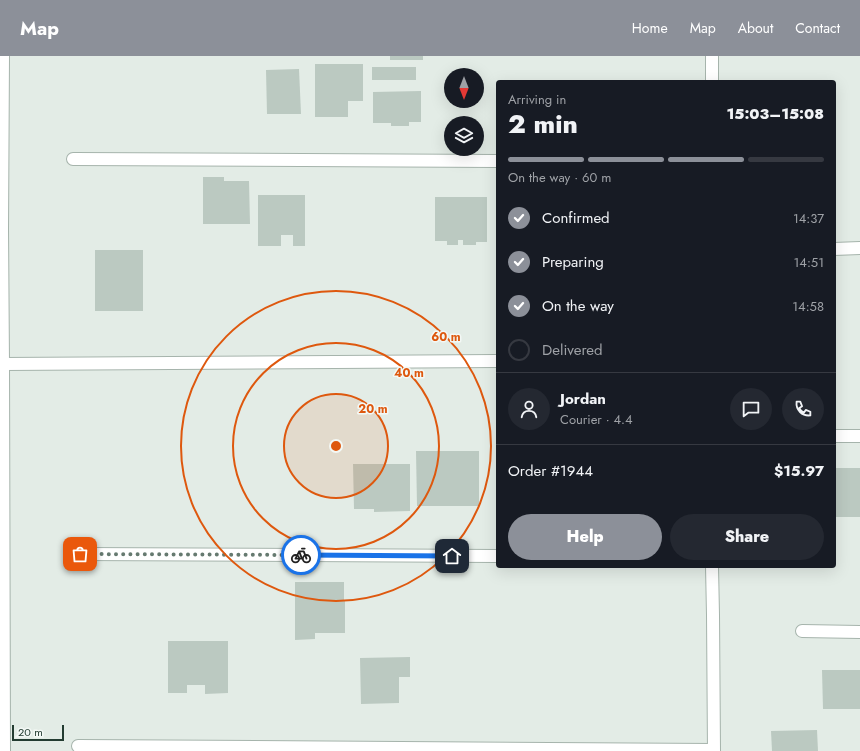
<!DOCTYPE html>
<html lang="en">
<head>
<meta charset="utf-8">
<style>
	body { margin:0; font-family:Jost,sans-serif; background:#242831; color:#f1f3f6; height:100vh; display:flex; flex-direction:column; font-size:15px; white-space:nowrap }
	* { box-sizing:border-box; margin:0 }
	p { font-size:13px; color:#9ea1a6 }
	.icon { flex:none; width:22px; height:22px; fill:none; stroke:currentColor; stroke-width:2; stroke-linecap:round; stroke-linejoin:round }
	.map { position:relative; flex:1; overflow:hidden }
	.drawer { position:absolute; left:496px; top:24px; width:340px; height:488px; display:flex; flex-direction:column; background:#171b24; border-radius:4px; box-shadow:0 4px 16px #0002 }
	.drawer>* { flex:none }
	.needle { width:26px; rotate:180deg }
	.tools { position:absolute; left:444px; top:12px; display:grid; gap:8px }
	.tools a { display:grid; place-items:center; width:40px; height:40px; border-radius:50%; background:#171b24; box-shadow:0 4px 16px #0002; font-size:20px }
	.scale { position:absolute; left:12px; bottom:10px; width:52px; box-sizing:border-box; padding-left:4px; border:2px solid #233c31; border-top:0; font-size:11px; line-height:14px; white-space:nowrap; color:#233c31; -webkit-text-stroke:3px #f3f8f5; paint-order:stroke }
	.pin { position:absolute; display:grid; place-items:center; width:34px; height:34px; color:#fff; margin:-17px; border-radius:8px; box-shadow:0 2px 6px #0006 }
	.courier { position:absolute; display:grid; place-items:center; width:40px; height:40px; margin:-20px; border:3px solid #1a73e8; border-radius:50%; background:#fff; color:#222; box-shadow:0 1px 5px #0007 }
	.head em { font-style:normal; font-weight:800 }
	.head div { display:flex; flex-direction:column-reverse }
	.head { display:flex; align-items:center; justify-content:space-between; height:68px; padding:0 12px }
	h1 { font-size:26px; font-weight:800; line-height:30px }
	.bar { display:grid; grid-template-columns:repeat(4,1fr); gap:6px 4px; align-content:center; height:48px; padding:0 12px }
	.bar i { height:5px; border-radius:3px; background:#363941 }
	.bar .active { background:#8c9099 }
	.bar p { grid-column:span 4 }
	.line { display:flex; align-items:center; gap:10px; padding:0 12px; border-top:1px solid #363941 }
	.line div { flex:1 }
	.round { display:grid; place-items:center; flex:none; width:42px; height:42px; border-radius:21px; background:#242831 }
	ol { padding:0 12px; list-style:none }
	li { display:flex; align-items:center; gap:12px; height:44px }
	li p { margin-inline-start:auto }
	li .icon { padding:4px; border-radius:50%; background:#8c9099; color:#fff; stroke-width:4 }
	li:last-child { color:#9ea1a6 }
	li i { width:22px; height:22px; border:2px solid #363941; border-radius:50% }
	.cta { display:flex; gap:8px; margin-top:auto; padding:8px 12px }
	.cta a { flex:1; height:46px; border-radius:24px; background:#8c9099; color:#fff; font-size:16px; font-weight:800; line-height:46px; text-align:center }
	.cta a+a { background:#242831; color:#f1f3f6 }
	header { display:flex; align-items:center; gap:24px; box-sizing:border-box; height:56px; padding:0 20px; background:#8c9099; color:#fff }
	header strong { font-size:19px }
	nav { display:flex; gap:22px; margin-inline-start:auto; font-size:14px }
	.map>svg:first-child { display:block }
</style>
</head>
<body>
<header>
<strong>Map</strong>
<nav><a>Home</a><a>Map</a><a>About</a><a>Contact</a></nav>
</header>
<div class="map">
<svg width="860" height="695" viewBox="0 0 860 695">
	<rect width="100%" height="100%" fill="#e3ece6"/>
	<g fill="#bbc9c1">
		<rect x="390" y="0" width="33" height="4"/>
		<polygon points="315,8 363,8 363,45 348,45 348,61 315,61"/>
		<rect x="372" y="11" width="44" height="13"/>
		<polygon points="299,13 301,58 267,58 266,14"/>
		<polygon points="421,35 421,66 409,66 409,70 391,70 391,67 373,67 373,36"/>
		<polygon points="203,121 224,121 224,125 249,125 250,168 203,168"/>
		<polygon points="258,139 305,139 305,190 293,190 293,179 281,179 281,190 258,190"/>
		<polygon points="435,141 487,141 487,186 476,186 476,189 463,189 463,184 458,184 458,189 447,189 447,185 435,185"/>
		<rect x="95" y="194" width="48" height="61"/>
		<polygon points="416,395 479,395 479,450 417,450"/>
		<polygon points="353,408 410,408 410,455 374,456 374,453 354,453"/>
		<rect x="834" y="412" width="26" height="49"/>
		<polygon points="295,526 344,526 344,544 345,544 345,577 315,577 315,583 295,584"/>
		<polygon points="168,585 228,585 228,637 205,638 205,629 187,629 187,637 168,637"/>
		<polygon points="410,601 410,621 399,621 399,647 361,648 360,602"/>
		<polygon points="822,614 860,614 860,653 823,653"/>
		<polygon points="817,674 818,695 772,695 771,675"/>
	</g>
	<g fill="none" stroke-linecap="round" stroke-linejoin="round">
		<g stroke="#a6b4ac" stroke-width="14">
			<g id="street">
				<polyline points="3,0 2,173 3,308 4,695"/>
				<polyline points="712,0 712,26"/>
				<polyline points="73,103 498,105"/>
				<polyline points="834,193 860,192"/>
				<polyline points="3,308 498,305"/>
				<polyline points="834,380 860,380"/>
				<polyline points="80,498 498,500"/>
				<polyline points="712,510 713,559 714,695"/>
				<polyline points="802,575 860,576"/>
				<polyline points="78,690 713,694"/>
			</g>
		</g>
		<use href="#street" stroke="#fff" stroke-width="12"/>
	</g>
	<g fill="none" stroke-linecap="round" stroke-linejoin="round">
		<polyline stroke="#667a70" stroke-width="4" stroke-dasharray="0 7.2" points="80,498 301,499"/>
		<polyline stroke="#1a73e8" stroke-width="5" points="301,499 452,500"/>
	</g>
	<circle cx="336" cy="390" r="52" fill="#de580e" fill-opacity=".12"/>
	<g fill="none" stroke="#de580e" stroke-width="2">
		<circle cx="336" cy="390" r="52"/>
		<circle cx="336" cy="390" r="103"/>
		<circle cx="336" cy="390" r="155"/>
	</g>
	<circle cx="336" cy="390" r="6" fill="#de580e" stroke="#f3f8f5" stroke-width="2"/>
	<g font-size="12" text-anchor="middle" font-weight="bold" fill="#de580e" stroke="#f3f8f5" stroke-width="3" stroke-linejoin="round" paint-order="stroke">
		<text x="446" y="285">60 m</text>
		<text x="409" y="321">40 m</text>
		<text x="373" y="357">20 m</text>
	</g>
</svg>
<div class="tools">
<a><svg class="needle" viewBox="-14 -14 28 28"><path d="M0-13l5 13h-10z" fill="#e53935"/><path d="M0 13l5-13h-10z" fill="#9ea1a6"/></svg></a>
<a><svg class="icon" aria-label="layers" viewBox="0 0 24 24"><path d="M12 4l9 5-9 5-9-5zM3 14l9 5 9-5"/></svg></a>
</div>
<div class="scale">20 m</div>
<div class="pin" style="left:80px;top:498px;background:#ea580c"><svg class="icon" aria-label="bag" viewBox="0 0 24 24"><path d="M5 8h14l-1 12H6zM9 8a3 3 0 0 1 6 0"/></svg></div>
<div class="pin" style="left:452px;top:500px;background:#1f2937"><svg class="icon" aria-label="home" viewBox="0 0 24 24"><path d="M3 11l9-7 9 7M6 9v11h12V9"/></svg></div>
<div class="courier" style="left:301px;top:499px"><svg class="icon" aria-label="bike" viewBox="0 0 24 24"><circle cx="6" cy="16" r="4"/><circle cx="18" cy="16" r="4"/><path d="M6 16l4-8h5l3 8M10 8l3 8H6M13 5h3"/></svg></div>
<section class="drawer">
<div class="head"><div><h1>2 min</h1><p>Arriving in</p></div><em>15:03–15:08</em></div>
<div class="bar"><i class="active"></i><i class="active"></i><i class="active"></i><i></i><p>On the way · 60 m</p></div>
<ol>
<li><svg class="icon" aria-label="check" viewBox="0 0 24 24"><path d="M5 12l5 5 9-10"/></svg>Confirmed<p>14:37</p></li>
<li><svg class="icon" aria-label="check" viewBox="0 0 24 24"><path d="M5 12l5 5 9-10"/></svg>Preparing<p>14:51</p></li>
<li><svg class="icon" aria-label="check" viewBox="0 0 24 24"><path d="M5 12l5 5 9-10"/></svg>On the way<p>14:58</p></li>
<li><i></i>Delivered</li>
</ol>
<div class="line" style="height:72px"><a class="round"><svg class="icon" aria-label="person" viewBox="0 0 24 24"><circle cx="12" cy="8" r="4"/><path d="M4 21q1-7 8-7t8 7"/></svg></a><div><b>Jordan</b><p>Courier · 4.4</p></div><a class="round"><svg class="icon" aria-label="chat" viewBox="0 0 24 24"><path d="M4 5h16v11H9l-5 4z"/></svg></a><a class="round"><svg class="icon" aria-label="phone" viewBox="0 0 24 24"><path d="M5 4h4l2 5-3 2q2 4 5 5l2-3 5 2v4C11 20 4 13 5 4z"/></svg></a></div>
<div class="line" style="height:52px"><div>Order #1944</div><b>$15.97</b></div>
<div class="cta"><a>Help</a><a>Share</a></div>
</section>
</div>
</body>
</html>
